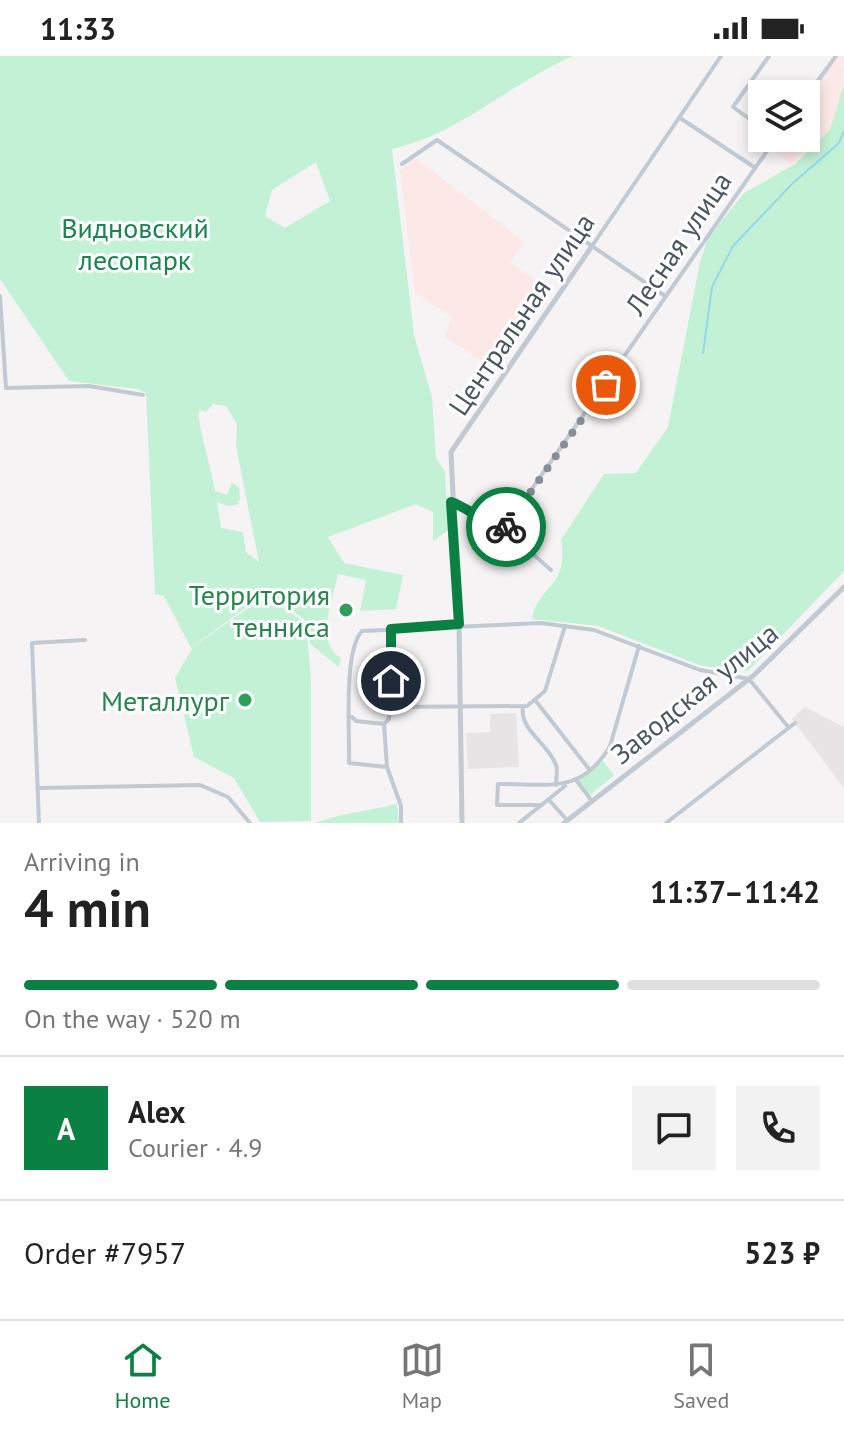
<!DOCTYPE html>
<html lang="en">
<head>
<meta charset="utf-8">
<style>
	body { margin:0; font-family:"PT Sans",sans-serif; background:#f2f2f2; color:#222; height:100vh; display:flex; flex-direction:column; font-size:30px; white-space:nowrap }
	* { box-sizing:border-box; margin:0 }
	p { font-size:26px; color:#767676 }
	.icon { flex:none; width:44px; height:44px; fill:none; stroke:currentColor; stroke-width:2; stroke-linecap:round; stroke-linejoin:round }
	.map { position:relative; height:767px; overflow:hidden }
	.details { display:flex; flex-direction:column; background:#fff; flex:1 }
	.details>* { flex:none }
	.controls { position:absolute; left:748px; top:24px; display:grid; gap:16px }
	.controls a { display:grid; place-items:center; width:72px; height:72px; border-radius:0px; background:#fff; box-shadow:0 4px 12px #0003; font-size:40px }
	.pin { position:absolute; display:grid; place-items:center; width:68px; height:68px; color:#fff; margin:-34px; border:4px solid #fff; border-radius:50%; box-shadow:0 2px 8px #0007 }
	.courier { position:absolute; display:grid; place-items:center; width:80px; height:80px; margin:-40px; border:6px solid #0b8043; border-radius:50%; background:#fff; color:#222; box-shadow:0 2px 10px #0007 }
	.head em { font-style:normal; font-weight:600 }
	.head div { display:flex; flex-direction:column-reverse }
	.head { display:flex; align-items:center; justify-content:space-between; height:136px; padding:0 24px }
	h1 { font-size:52px; font-weight:600; line-height:60px }
	.bar { display:grid; grid-template-columns:repeat(4,1fr); gap:12px 8px; align-content:center; height:96px; padding:0 24px }
	.bar i { height:10px; border-radius:6px; background:#e0e0e0 }
	.bar .active { background:#0b8043 }
	.bar p { grid-column:span 4 }
	.line { display:flex; align-items:center; gap:20px; padding:0 24px; border-top:2px solid #e0e0e0 }
	.line div { flex:1 }
	.round { display:grid; place-items:center; flex:none; width:84px; height:84px; border-radius:0px; background:#f2f2f2 }
	.status { display:flex; justify-content:space-between; align-items:center; height:56px; padding:0 40px; background:#fff; direction:ltr }
	.status svg { height:22px; fill:currentColor }
	.menu { display:flex; justify-content:space-around; align-items:center; height:112px; border-top:2px solid #e0e0e0; background:#fff; font-size:22px; color:#767676 }
	.menu a { display:grid; justify-items:center; gap:4px }
	.menu .active { color:#0b8043 }
	.map>svg:first-child { display:block }
</style>
</head>
<body>
<div class="status"><b>11:33</b><svg viewBox="0 0 49 12"><path d="M0 12V9h3v3zM5 12V6h3v6zM10 12V3h3v9zM15 12V0h3v12zM26 1h20v11H26zM47 4h2v5h-2z"/></svg></div>
<div class="map">
<svg width="844" height="767" viewBox="0 0 844 767">
	<rect width="100%" height="100%" fill="#f5f3f3"/>
	<g fill="#e6e4e5">
		<polygon points="805,651 844,671 844,732 792,663"/>
		<polygon points="516,657 519,711 468,713 466,677 490,676 490,658"/>
	</g>
	<g fill="#fce8e6">
		<polygon points="838,0 844,0 842,49 827,82 799,98 792,109 772,94 780,82 806,82 806,45"/>
		<polygon points="416,102 524,186 510,206 551,236 498,316 445,281 452,261 415,236 400,114"/>
	</g>
	<g fill="#c3f1d5" fill-rule="evenodd">
		<path d="M0,0H573C510,27 460,78 392,93L414,279L432,341L436,402L445,416L448,474L433,485V456L416,448L328,481L344,507L403,519L396,553L360,555L366,524L338,518C333,543 314,586 341,602L339,611L310,588V568L267,536L191,592L164,540L155,538L146,337L137,333L69,325L0,223ZM316,106L330,145L285,172L265,160L272,134ZM213,348L226,350L237,368L236,390L259,506L246,496L243,476L221,472L217,446L228,450L240,448L237,445L240,444L239,431L232,427L227,439L215,435C213,419 196,364 199,354L206,356Z"/>
		<path d="M844,28V515L748,615L702,610L598,570L532,563C538,528 569,533 561,484L604,418L636,417L668,371L700,206L708,182L744,137L795,108L830,74Z"/>
		<polygon points="265,540 306,567 311,623 311,765 260,766 234,722 194,701 175,622 193,591"/>
		<polygon points="603,705 614,719 590,739 578,724"/>
		<path d="M397,748L399,767H315C342,757 368,755 397,748Z"/>
	</g>
	<g fill="none" stroke-linecap="round" stroke-linejoin="round">
		<polyline stroke="#90daee" stroke-width="2" points="703,297 712,231 733,190 793,127 839,87 844,75"/>
		<g stroke="#c1cad2" stroke-width="4">
			<polyline points="806,41 836,0"/>
			<polyline points="680,62 754,111"/>
			<polyline points="762,72 733,51 769,0"/>
			<polyline points="402,108 437,84 665,240"/>
			<polyline points="592,190 721,0"/>
			<polyline points="0,240 6,332 89,330 143,339"/>
			<path d="M454,447C482,449 529,495 551,514"/>
			<polyline points="504,473 776,82"/>
			<polyline points="391,573 390,651 389,663 384,668 387,711 401,750 401,767"/>
			<polyline points="535,644 589,713"/>
			<polyline points="390,651 527,650 545,635 565,570"/>
			<path d="M523,651C519,674 549,688 556,709C558,714 556,723 556,729"/>
			<polyline points="352,661 356,665 384,668"/>
			<path d="M387,711L349,707C350,676 343,596 362,575L541,567L594,574L700,614L749,623L789,672"/>
			<polyline points="576,724 592,745"/>
			<polyline points="39,732 200,729 228,741 250,767"/>
			<polyline points="549,744 567,764"/>
			<path d="M542,749H497L498,728C547,727 581,740 610,690L639,590"/>
			<polyline points="39,767 32,587 85,584"/>
			<polyline points="519,767 565,730"/>
			<polyline points="666,767 795,667"/>
		</g>
		<g stroke="#c1cad2" stroke-width="5">
			<polyline points="462,767 459,568 451,396 592,190"/>
			<polyline points="564,767 753,620 844,531"/>
		</g>
	</g>
	<g fill="none" stroke-linecap="round" stroke-linejoin="round">
		<polyline stroke="#868d94" stroke-width="8" stroke-dasharray="0 14.4" points="506,471 606,329"/>
		<path stroke="#0b8043" stroke-width="10" d="M391,625V573L459,568L451,446C468,451 491,473 506,471"/>
	</g>
	<g fill="#2e9e5b" stroke="#fff" stroke-width="3">
		<circle cx="346" cy="554" r="8"/>
		<circle cx="245" cy="644" r="8"/>
	</g>
	<g text-anchor="middle" dominant-baseline="central" stroke-width="6" stroke-linejoin="round" paint-order="stroke">
		<g font-size="28" fill="#17864f" stroke="#fff">
			<text x="135" y="171">Видновский<tspan x="135" dy="32">лесопарк</tspan></text>
		</g>
		<g font-size="28" fill="#4a5661" stroke="#fff">
			<text transform="translate(678 187) rotate(-56)">Лесная улица</text>
			<text transform="translate(521 258) rotate(-56)">Центральная улица</text>
			<text transform="translate(694 637) rotate(-39)">Заводская улица</text>
		</g>
		<g font-size="28" fill="#27864d" stroke="#fff" text-anchor="end">
			<text x="330" y="538">Территория<tspan x="330" dy="32">тенниса</tspan></text>
			<text x="229" y="644">Металлург</text>
		</g>
	</g>
</svg>
<div class="controls">
<a><svg class="icon" aria-label="layers" viewBox="0 0 24 24"><path d="M12 4l9 5-9 5-9-5zM3 14l9 5 9-5"/></svg></a>
</div>
<div class="pin" style="left:606px;top:329px;background:#ea580c"><svg class="icon" aria-label="bag" viewBox="0 0 24 24"><path d="M5 8h14l-1 12H6zM9 8a3 3 0 0 1 6 0"/></svg></div>
<div class="pin" style="left:391px;top:625px;background:#1f2937"><svg class="icon" aria-label="home" viewBox="0 0 24 24"><path d="M3 11l9-7 9 7M6 9v11h12V9"/></svg></div>
<div class="courier" style="left:506px;top:471px"><svg class="icon" aria-label="bike" viewBox="0 0 24 24"><circle cx="6" cy="16" r="4"/><circle cx="18" cy="16" r="4"/><path d="M6 16l4-8h5l3 8M10 8l3 8H6M13 5h3"/></svg></div>
</div>
<section class="details">
<div class="head"><div><h1>4 min</h1><p>Arriving in</p></div><em>11:37–11:42</em></div>
<div class="bar"><i class="active"></i><i class="active"></i><i class="active"></i><i></i><p>On the way · 520 m</p></div>
<div class="line" style="height:144px"><b class="round" style="background:#0b8043;color:#fff">A</b><div><b>Alex</b><p>Courier · 4.9</p></div><a class="round"><svg class="icon" aria-label="chat" viewBox="0 0 24 24"><path d="M4 5h16v11H9l-5 4z"/></svg></a><a class="round"><svg class="icon" aria-label="phone" viewBox="0 0 24 24"><path d="M5 4h4l2 5-3 2q2 4 5 5l2-3 5 2v4C11 20 4 13 5 4z"/></svg></a></div>
<div class="line" style="height:104px"><div>Order #7957</div><b>523 ₽</b></div>
</section>
<nav class="menu">
<a class="active"><svg class="icon" aria-label="home" viewBox="0 0 24 24"><path d="M3 11l9-7 9 7M6 9v11h12V9"/></svg>Home</a>
<a><svg class="icon" aria-label="map" viewBox="0 0 24 24"><path d="M3 6l6-2 6 2 6-2v14l-6 2-6-2-6 2zM9 4v14M15 6v14"/></svg>Map</a>
<a><svg class="icon" aria-label="saved" viewBox="0 0 24 24"><path d="M7 4h10v16l-5-4-5 4z"/></svg>Saved</a>
</nav>
</body>
</html>
